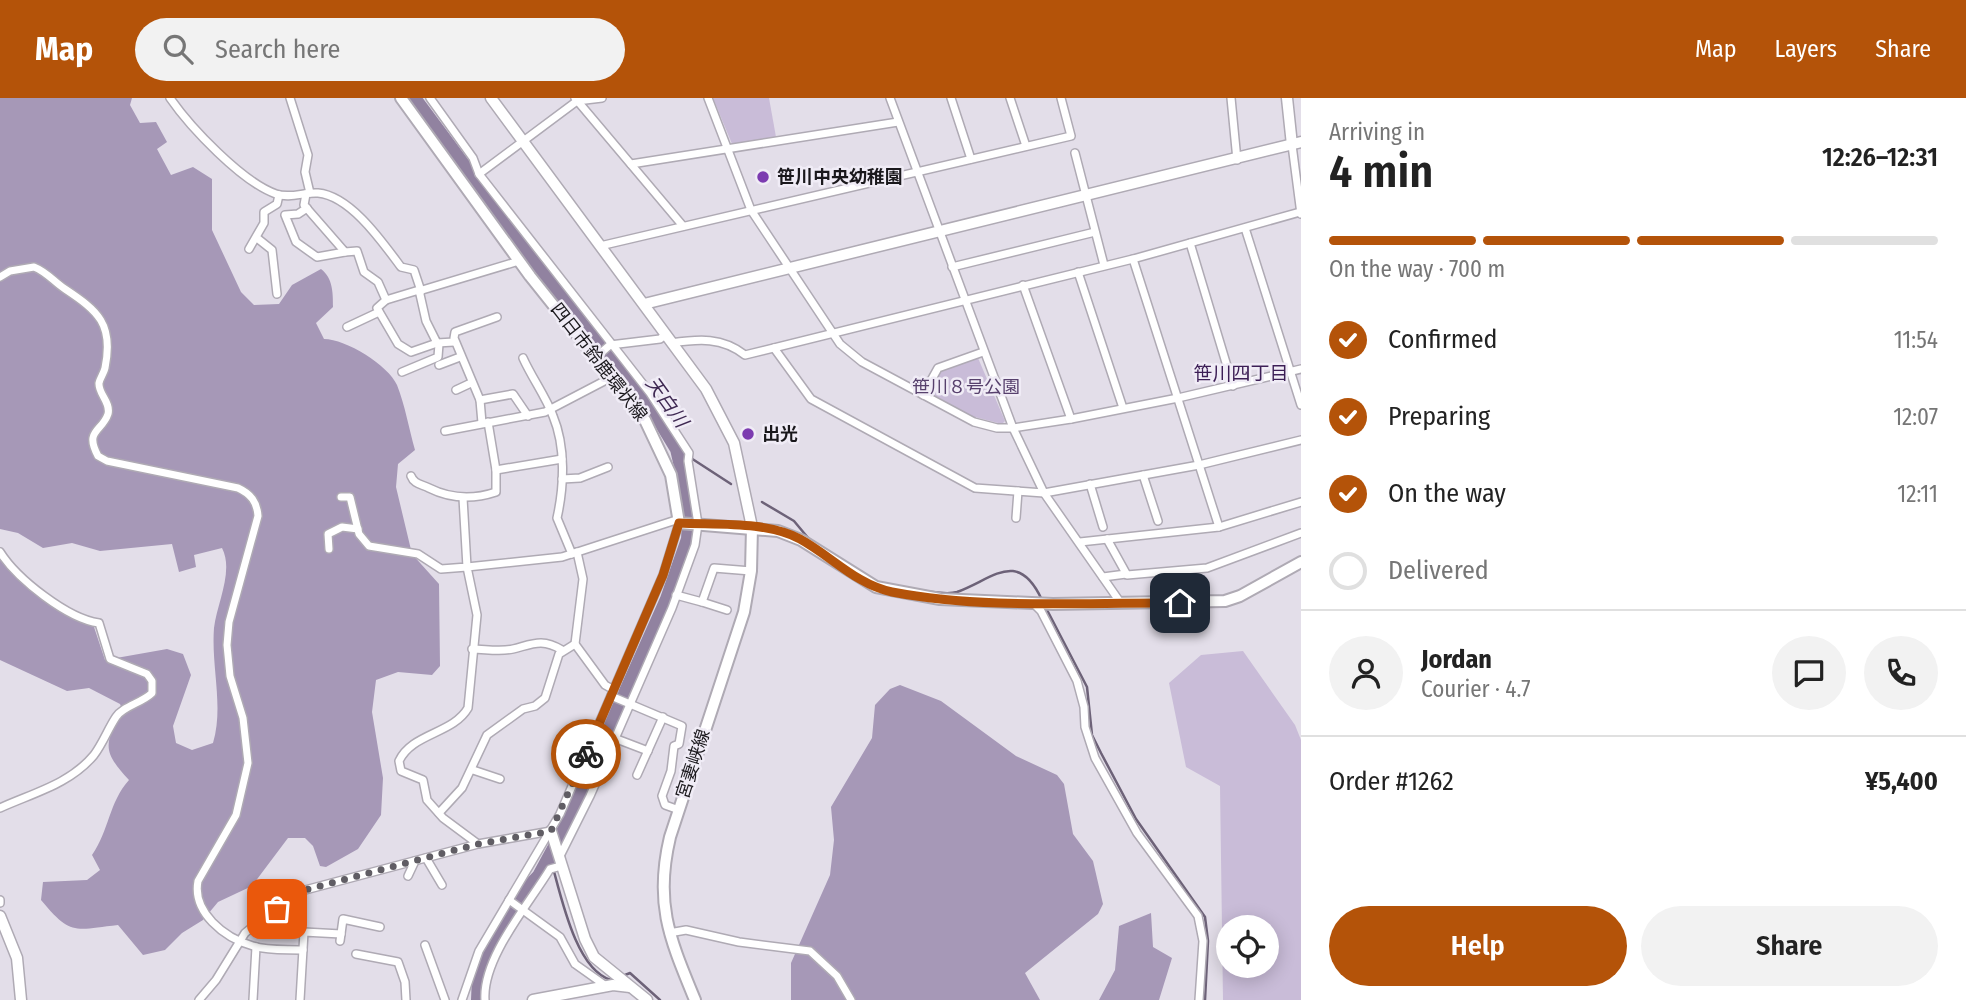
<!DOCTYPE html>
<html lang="en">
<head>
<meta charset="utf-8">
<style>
	body { margin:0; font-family:"Fira Sans Condensed","Noto Sans JP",sans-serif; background:#f2f2f2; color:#222; height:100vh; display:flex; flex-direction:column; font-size:26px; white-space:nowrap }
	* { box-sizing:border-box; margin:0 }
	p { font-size:23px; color:#767676 }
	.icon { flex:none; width:38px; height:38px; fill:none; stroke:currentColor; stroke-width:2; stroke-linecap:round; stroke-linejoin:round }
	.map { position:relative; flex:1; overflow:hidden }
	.panel { display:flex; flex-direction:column; background:#fff; width:665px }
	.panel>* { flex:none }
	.tools { position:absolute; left:1216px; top:817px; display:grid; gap:14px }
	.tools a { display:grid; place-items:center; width:63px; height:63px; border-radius:50%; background:#fff; box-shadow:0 4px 18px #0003; font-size:35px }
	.pin { position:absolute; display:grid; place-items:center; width:60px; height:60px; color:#fff; margin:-30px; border-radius:14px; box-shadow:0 4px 10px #0006 }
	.courier { position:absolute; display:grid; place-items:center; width:70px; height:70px; margin:-35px; border:5px solid #b45309; border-radius:50%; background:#fff; color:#222; box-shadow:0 2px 9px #0007 }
	.head em { font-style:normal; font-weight:600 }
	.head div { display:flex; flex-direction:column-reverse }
	.head { display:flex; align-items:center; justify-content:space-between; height:119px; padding:0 28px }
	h1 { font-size:46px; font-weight:600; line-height:52px }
	.bar { display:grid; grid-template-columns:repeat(4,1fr); gap:10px 7px; align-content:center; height:84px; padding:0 28px }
	.bar i { height:9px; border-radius:5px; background:#e0e0e0 }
	.bar .on { background:#b45309 }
	.bar p { grid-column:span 4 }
	.line { display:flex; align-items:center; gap:18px; padding:0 28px; border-top:2px solid #e0e0e0 }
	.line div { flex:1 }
	.round { display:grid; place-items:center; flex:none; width:74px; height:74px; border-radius:37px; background:#f2f2f2 }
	ol { padding:0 28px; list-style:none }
	li { display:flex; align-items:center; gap:21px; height:77px }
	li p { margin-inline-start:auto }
	li .icon { padding:7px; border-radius:50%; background:#b45309; color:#fff; stroke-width:4 }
	li:last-child { color:#767676 }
	li i { width:38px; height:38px; border:4px solid #e0e0e0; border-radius:50% }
	.action { display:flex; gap:14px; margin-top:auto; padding:14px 28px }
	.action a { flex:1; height:80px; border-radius:42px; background:#b45309; color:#fff; font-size:28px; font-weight:600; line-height:80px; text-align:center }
	.action a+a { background:#f2f2f2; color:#222 }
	header { display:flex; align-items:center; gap:42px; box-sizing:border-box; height:98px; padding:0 35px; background:#b45309; color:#fff }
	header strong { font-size:33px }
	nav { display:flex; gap:38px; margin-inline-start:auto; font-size:24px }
	.search { width:490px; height:63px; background:#f2f2f2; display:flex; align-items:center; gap:18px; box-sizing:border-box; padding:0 24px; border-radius:38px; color:#767676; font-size:26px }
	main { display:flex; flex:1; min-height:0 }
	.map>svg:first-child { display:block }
</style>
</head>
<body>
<header>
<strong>Map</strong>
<div class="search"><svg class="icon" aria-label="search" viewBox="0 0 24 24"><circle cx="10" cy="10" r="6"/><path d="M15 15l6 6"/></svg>Search here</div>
<nav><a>Map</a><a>Layers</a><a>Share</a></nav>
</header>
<main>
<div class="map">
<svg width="1301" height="902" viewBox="0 0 1301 902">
	<rect width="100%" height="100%" fill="#e3dee9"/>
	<g fill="#c9bcd8" fill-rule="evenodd">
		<polygon points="713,0 769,0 776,39 732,46"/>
		<polygon points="978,260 1005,323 1002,326 971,318 930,295 940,273"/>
		<path d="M1243,553L1295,627L1301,642V902H1223L1220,688L1186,669L1169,585L1201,557ZM1228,830H1267V868H1228Z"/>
	</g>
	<g fill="#a698b7">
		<path d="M0,0H132L130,7L140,25L156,24L167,44L157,51L171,77L193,69L212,81V132L241,194L254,207L279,206L292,187L321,171C333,180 333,195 333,209L316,225L324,241C346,241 388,267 397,287C405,307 409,331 415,352L398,366L396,389L412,456L439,486L440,568L432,577L398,574L376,582L372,614L383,680L381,717L358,751L326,769L320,768L313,748L305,740H288L252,788L218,804L203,822L182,835L165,852L143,857L118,827C74,832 71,838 41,802L43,784L87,782L100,772L92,757C109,733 109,704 129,682C101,652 105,646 122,611L120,606L89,590L67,593L0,562V462L74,519L93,526L105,562L167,551L183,556L191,577L173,628L176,645L192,652L213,645C224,608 211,569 214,530C217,505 234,473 222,450L194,457L196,469L179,474L172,446L100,453L72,445L43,450L18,435L0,431Z"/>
		<polygon points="900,587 941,603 1016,658 1057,677 1064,686 1073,736 1093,763 1103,806 1098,816 1025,875 1040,902 791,902 791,865 830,777 834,742 831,709 872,640 875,607 890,591"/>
		<polygon points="1151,815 1153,849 1172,860 1159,902 1099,902 1115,872 1119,828"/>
	</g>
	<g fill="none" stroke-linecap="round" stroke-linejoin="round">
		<g stroke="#6d6278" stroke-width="2.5">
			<polyline points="677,351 731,386"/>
			<polyline points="762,404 794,423 809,441"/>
			<path d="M924,493C935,494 947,497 957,494C993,481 1018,450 1042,502"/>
			<polyline points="1045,508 1087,589 1092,637 1101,655 1136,721 1205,819 1208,843 1205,902"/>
			<path d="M550,759C560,792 574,871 611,882"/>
			<polyline points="625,877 630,875 660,902"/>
		</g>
		<polyline stroke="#9182a0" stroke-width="14" points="414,0 583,228 657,318 677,351 690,408 688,441 667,501 564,732 539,778 519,799 492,841 479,879 478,902"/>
		<g stroke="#afaab4" stroke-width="10">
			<g id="street">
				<path d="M170,0C190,29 242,84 276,96C290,101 304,94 318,95C351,98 383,145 401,169L414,172L421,193"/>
				<polyline points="290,0 308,57 305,74 310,95"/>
				<polyline points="430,0 473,60 479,76 650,295 689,355 688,363 698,426 695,447 672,510 590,698 559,760"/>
				<polyline points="575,0 683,128"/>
				<polyline points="708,0 751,112 840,246 862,264 974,324 997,330 1013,330 1071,321 1178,300 1301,271"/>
				<polyline points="890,0 1013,330 1044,395 1120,504"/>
				<polyline points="951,0 971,61"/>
				<polyline points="1010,0 1026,48"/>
				<polyline points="1231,0 1237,62"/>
				<polyline points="1292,47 1301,116"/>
				<polyline points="1075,55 1104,167"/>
				<polyline points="631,66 898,24"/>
				<polyline points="479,76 577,3 602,0"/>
				<polyline points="306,96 304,107 345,154 357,153 364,174 378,184 386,202 419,192 426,223 437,245 454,244"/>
				<polyline points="307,110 298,116 285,117 296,144 317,159 345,154"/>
				<polyline points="1245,130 1301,307"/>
				<polyline points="257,140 272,152 277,196"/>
				<polyline points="1190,145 1233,288"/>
				<polyline points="600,148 1071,38 1061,0"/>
				<polyline points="249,151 264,125 264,114 277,106 279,97"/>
				<polyline points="1133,161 1219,429"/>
				<polyline points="952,169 1095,134"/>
				<polyline points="1078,174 1123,310"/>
				<path d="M0,179L10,173L34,169C47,174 54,184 65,191C98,213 114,226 105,270C104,275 100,280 99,285C98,296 111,304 108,316C102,334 84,332 98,358L107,363L238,390C251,396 257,404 258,418L229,524L227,547L230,578L243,620L248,665L236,717L198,783C192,814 224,840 253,848C268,853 287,851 303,852"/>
				<polyline points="1023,187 1071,321"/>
				<polyline points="419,193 519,163"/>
				<polyline points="386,202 377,210 398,246 411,254 437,245"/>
				<polyline points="347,229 379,214"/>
				<path d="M671,245C699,241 722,239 745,257L1133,161L1300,114"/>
				<polyline points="774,250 811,301 975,390 1044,395 1199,367 1301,342"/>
				<polyline points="596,259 610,247 660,241 665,237"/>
				<path d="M523,260C532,280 546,299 553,318C566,349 564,389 557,420L572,456"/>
				<polyline points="439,267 460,259"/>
				<polyline points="402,274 438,259 439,246"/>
				<polyline points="456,292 471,285"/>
				<polyline points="923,297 938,270 983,254"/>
				<polyline points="480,302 513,296 528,318"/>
				<polyline points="482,325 480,302 454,240 455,234 497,219"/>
				<polyline points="445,333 545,314 612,279"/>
				<polyline points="496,372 562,361"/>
				<polyline points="1143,377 1158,423"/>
				<path d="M411,378C414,386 421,386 429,390C451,401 472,402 496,394V372L488,324"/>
				<polyline points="562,381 580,380 608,369"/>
				<polyline points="1090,386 1103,429"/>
				<polyline points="341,399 350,399 359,436 369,448 418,456 441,471 467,469 463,400"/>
				<polyline points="1016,420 1018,393"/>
				<polyline points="1107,441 1127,477 1207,470 1301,435"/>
				<polyline points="1080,444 1219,429 1301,404"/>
				<polyline points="329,451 328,436 342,429 358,431"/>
				<path d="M0,454C17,481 68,521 99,525L110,561L147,576L152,583V595C142,605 123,608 116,619C108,631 103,645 94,657C70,686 33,695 0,710"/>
				<polyline points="577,454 583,481 575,546 605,587 614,592"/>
				<polyline points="1103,479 1126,476"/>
				<polyline points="676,497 702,504 714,470 751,473"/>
				<polyline points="702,504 727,512"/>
				<polyline points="1033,505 1041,513 1077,583 1084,609 1085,629 1095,660 1137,735 1198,818 1203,843 1199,902"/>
				<path d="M472,551C485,551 500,554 513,551C533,546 542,540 562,552"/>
				<polyline points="611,598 682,628 679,646 674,648 671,673 662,698 665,707 679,712"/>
				<polyline points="614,640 648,653"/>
				<polyline points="473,672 500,681"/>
				<polyline points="637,677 663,619"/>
				<polyline points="439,715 462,690 487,637 523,611 535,608 545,600 559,556 575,546"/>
				<path d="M478,746L443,720L427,702L423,682L401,673L399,663C412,635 453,636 468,610L477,517L467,469L562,459L679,421"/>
				<polyline points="426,760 442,787"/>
				<polyline points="408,778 415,763"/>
				<polyline points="0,802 0,805"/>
				<polyline points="509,802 560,839 575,866 606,888"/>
				<polyline points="669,835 686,832 739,844 810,853 837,878 851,902"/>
				<polyline points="340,843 343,821 380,829"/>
				<polyline points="425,847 445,902"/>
				<polyline points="356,856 398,864 405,884 406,902"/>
				<polyline points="199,902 216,882 245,835 294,795 478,746 551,733"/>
				<polyline points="253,902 256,849"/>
				<polyline points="300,902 304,834 341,836"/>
				<polyline points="462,902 479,853 560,716 663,477 679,425"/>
				<path d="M485,902C482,860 529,806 550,771L561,768"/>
			</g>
		</g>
		<g stroke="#afaab4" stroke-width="13">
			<g id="secondary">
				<polyline points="491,0 706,291 734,345 752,429"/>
				<polyline points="1287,0 1292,47"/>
				<polyline points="644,206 1301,44"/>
				<polyline points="551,733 585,841 594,859 647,902"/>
				<polyline points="0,818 17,860 21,902"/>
				<polyline points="533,902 613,887 630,889"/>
			</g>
		</g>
		<g stroke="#afaab4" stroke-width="14">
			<g id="primary">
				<polyline points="401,0 530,178 645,322 671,377 679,425 778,433 801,442 876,489 940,501 1053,506 1225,503 1240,498 1301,464"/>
				<path d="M695,902C670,841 654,806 670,739L744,514L751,473L752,429"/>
			</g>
		</g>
		<use href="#street" stroke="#fff" stroke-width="7"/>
		<use href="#secondary" stroke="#fff" stroke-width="10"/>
		<use href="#primary" stroke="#fff" stroke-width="10"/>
	</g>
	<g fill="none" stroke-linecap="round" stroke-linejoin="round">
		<polyline stroke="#605d64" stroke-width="7" stroke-dasharray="0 12.6" points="277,811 294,795 478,746 551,733 586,656"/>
		<path stroke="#b45309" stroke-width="9" d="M586,656L663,477L679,425C717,427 766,423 800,441C831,458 857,487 892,494C987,512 1084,504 1180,505"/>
	</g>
	<g fill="#7c3bb0" stroke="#f0ecf6" stroke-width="2.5">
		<circle cx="763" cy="79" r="7"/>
		<circle cx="748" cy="336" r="7"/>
	</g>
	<g text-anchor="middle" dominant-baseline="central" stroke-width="5" stroke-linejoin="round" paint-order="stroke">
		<g font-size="18" font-weight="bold" fill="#1a181c" stroke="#f0ecf6" text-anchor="start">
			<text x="777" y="79">笹川中央幼稚園</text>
			<text x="762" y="336">出光</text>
		</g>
		<g font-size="18" fill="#1a181c" stroke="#f0ecf6">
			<text transform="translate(599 264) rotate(52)">四日市鈴鹿環状線</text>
			<text transform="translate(693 666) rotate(-72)">宮妻峡線</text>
		</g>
		<g font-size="18" fill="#57406d" stroke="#f0ecf6">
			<text x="966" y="289">笹川８号公園</text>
		</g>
		<g font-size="19" fill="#3c1e56" stroke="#f0ecf6">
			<text x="1241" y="275">笹川四丁目</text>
		</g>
		<g font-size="19" font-style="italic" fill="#3f2953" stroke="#f0ecf6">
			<text transform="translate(667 304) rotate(54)">天白川</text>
		</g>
	</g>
</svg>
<div class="tools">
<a><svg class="icon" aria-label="locate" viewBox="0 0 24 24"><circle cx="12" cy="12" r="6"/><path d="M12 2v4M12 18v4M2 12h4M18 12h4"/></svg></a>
</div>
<div class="pin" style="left:277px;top:811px;background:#ea580c"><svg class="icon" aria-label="bag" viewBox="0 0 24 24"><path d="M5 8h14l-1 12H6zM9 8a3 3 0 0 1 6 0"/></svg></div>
<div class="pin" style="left:1180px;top:505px;background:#1f2937"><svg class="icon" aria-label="home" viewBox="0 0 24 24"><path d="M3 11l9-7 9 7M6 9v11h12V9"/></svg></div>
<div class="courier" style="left:586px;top:656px"><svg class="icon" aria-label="bike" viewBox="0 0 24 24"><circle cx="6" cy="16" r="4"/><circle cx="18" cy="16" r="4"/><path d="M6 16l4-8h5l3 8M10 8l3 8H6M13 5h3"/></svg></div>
</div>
<section class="panel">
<div class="head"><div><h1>4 min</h1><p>Arriving in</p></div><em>12:26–12:31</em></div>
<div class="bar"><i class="on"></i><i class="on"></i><i class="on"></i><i></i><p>On the way · 700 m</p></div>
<ol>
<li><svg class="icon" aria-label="check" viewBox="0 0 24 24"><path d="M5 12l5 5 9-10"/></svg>Confirmed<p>11:54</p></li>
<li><svg class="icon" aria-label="check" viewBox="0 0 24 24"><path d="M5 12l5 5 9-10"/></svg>Preparing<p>12:07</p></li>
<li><svg class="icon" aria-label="check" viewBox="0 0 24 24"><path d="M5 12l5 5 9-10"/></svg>On the way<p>12:11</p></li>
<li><i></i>Delivered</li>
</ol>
<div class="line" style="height:126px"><a class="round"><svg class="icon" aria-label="person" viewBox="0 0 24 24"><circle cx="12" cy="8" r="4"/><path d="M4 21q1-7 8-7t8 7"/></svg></a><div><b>Jordan</b><p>Courier · 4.7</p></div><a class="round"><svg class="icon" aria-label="chat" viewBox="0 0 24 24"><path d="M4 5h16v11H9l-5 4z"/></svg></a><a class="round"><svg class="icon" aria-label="phone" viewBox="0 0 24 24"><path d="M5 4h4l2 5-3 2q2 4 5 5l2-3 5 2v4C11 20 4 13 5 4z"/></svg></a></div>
<div class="line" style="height:91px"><div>Order #1262</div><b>¥5,400</b></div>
<div class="action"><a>Help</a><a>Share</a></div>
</section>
</main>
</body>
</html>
